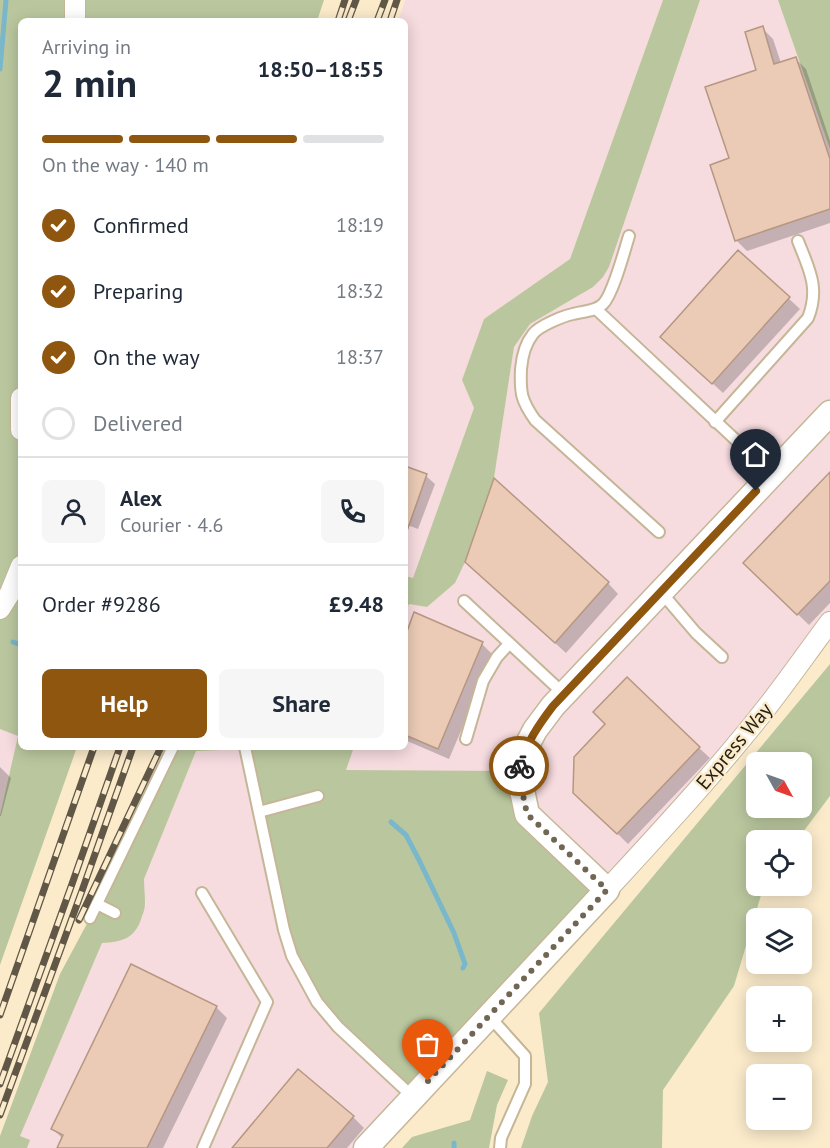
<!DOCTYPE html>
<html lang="en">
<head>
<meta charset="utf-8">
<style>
	body { margin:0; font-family:"PT Sans",sans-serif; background:#f6f6f7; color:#1f2937; height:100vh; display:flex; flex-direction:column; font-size:22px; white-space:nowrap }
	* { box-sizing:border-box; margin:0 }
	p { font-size:20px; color:#747a83 }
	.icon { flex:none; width:33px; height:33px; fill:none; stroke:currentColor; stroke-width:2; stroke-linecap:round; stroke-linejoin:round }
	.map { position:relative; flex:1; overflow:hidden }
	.details { position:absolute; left:18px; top:18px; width:390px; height:732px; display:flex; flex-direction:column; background:#fff; border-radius:9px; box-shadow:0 3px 15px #0003 }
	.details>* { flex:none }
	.needle { width:39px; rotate:130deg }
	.tools { position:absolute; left:746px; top:752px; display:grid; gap:12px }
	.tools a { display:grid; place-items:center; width:66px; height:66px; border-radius:9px; background:#fff; box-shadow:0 3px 15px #0003; font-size:30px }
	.pin { position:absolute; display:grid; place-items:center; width:51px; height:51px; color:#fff; margin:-62px -26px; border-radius:50% 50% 50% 0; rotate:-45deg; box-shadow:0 0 6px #0007 }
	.pin .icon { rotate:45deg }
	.courier { position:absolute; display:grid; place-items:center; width:60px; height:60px; margin:-30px; border:4px solid #8e560e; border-radius:50%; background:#fff; color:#222; box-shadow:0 2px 8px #0007 }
	.summary em { font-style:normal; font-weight:700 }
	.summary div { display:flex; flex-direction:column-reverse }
	.summary { display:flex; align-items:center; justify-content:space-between; height:102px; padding:0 24px }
	h1 { font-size:39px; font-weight:700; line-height:45px }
	.bar { display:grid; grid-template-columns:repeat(4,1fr); gap:9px 6px; align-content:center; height:72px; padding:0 24px }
	.bar i { height:8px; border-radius:4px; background:#e0e1e3 }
	.bar .selected { background:#8e560e }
	.bar p { grid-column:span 4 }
	.line { display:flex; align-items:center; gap:15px; padding:0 24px; border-top:2px solid #e0e1e3 }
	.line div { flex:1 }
	.round { display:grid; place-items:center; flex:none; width:63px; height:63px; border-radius:9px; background:#f6f6f7 }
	ol { padding:0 24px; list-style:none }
	li { display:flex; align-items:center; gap:18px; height:66px }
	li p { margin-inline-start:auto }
	li .icon { padding:6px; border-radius:50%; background:#8e560e; color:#fff; stroke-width:4 }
	li:last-child { color:#747a83 }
	li i { width:33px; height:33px; border:3px solid #e0e1e3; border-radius:50% }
	.primary-button { display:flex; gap:12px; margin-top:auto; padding:12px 24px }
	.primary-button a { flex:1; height:69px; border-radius:9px; background:#8e560e; color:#fff; font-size:24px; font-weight:700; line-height:69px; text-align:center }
	.primary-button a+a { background:#f6f6f7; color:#1f2937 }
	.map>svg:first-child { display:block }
</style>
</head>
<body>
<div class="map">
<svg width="830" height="1148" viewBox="0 0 830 1148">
	<rect width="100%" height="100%" fill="#fbebcb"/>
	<g fill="#f6dbdf">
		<polygon points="405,0 663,0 570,259 484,319 462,380 474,408 413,579 405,576 405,21 398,21"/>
		<polygon points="700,0 778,0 830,149 830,622 607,890 345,770 354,747 405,747 405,614 409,604 427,607 494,478 514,347 530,324 580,295 609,267"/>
		<polygon points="0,729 18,735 0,815"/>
		<polygon points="245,749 413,1097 366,1148 27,1148 29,1140 20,1136 102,943 113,942 146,905 144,892 144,879 196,751"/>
	</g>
	<g fill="#bac79e" fill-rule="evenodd">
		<polygon points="0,0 324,0 317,21 21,21 21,747 77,747 0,965 0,815 18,736 0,729"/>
		<polygon points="663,0 700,0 609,267 603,277 593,287 530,324 514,347 494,478 465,562 455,583 427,607 409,604 405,614 405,576 413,578 474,408 462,380 484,319 570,259"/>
		<polygon points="778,0 830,0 830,149"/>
		<path d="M830,664V796L797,840H756V885H764L734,986L663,1090L662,1148H521L532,1116L548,1082L539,1013ZM756,762H801V807H756Z"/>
		<path d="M173,747H354L346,770L518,771L527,814L607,890L413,1097L338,1027L292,956L245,749L196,751L144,879C144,887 145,894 145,903C145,907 144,912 142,916C136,938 123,942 102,943L20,1136L30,1140L27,1148H0V1136L60,974L90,918Z"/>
		<polygon points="487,1071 508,1080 497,1105 489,1148 402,1148 412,1137 470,1120"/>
	</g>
	<g fill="#0003">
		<polygon points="762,28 773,39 781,63 795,58 806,69 830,141 830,223 747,251 736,240 731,159 758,71"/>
		<polygon points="738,252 800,309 723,393 673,347"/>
		<polygon points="405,468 426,476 435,484 418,529 405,524"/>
		<polygon points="830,474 830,603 809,625 745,563"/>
		<polygon points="478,573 608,583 618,594 566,653"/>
		<polygon points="415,614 482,644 493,655 449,759 405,740 405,641"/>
		<polygon points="699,748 710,758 628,844 575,792"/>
		<polygon points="0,767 11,778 1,816 0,816"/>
		<polygon points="216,1007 227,1018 163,1148 59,1148 63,1139 53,1129"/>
		<polygon points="353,1117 364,1128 347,1148 241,1148"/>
	</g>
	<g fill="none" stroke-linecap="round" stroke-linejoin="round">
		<g stroke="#7ab7ca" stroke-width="5">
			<polyline points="0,69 6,0"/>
			<polyline points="13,642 21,645"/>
			<polyline points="391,822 406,835 419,860 454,933 465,964 463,968"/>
			<polyline points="454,1143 454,1148"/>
		</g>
	</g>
	<g fill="#ebcbb6" stroke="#b59782" stroke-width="1.5">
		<polygon points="763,26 774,64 796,57 830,159 830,209 735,241 710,165 729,158 705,87 756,70 745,32"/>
		<polygon points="738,250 790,297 712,384 660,337"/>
		<polygon points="405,466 427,474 407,531 405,530"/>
		<polygon points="830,472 830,581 797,615 743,563"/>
		<polygon points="494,478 609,582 555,643 465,562"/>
		<polygon points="414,612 483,642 438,749 405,735 405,637"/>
		<polygon points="627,677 700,747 617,834 573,793 574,757 605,724 593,712"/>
		<polygon points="131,964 217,1006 147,1148 57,1148 63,1135 51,1129"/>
		<polygon points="298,1069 354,1116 327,1148 232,1148"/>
	</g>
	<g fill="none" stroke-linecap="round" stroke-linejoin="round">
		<g stroke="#c5b697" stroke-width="14">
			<g id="service">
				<path d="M629,236C624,252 613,294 603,304C595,312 583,311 573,314C563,316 539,326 533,334C525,344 522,357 521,369C520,393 521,400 535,420L659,532"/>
				<polyline points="596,309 772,474"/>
				<path d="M715,422L808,318C820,288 809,269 798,241"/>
				<polyline points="661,592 696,633 722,657"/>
				<polyline points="464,601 564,694"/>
				<polyline points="466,739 483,681 497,657 509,644"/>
				<polyline points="245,747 284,930 292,956 317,1002 338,1027 413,1097"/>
				<polyline points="259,812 318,796"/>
				<polyline points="202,893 267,1002 203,1148"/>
				<polyline points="97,904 115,913"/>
				<polyline points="90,918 173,747"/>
				<polyline points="489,1016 525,1056 525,1084 501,1138 500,1148"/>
			</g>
		</g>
		<g stroke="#c5b697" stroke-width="22">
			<g id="minor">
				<polyline points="75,21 75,0"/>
				<polyline points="21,398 21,430"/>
				<polyline points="0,609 10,593 21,566"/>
				<path d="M607,890C662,830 717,771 767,707C789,679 809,650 830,622"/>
			</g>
		</g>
		<g stroke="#c5b697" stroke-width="27">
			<polyline id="tertiary" points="366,1148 607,890 527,814 518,771 524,751 535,730 553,706 830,413"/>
		</g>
		<use href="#service" stroke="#fff" stroke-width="10"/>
		<use href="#minor" stroke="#fff" stroke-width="20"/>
		<use href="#tertiary" stroke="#fff" stroke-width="24"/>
		<g stroke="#605746" stroke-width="7">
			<g id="rail">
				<polyline points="338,21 345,0"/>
				<polyline points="348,21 356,0"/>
				<polyline points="377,21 385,0"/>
				<polyline points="390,21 397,0"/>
				<polyline points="79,920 161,747"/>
				<polyline points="0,1015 94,747"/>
				<polyline points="0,1084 72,884 120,747"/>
				<polyline points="0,1115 83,888 133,747"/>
			</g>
		</g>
		<use href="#rail" stroke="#fbebcb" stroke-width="4.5" stroke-dasharray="14" stroke-linecap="butt"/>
	</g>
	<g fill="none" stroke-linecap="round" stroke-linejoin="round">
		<polyline stroke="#706653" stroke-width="6" stroke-dasharray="0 10.8" points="428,1081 607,890 527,814 518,771 519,766"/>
		<path stroke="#8e560e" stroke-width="8" d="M519,766C528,741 537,727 553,706L756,491"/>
	</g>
	<g text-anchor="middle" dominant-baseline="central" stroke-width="5" stroke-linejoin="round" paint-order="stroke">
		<g font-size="20" fill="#251f13" stroke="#fbebcb">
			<text transform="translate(734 746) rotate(-50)">Express Way</text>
		</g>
	</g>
</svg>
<div class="tools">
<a><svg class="needle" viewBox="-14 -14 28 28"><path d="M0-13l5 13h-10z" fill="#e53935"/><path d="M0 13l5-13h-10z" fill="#747a83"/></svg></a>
<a><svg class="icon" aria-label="locate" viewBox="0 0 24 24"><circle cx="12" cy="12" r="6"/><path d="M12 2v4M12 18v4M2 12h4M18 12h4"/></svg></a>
<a><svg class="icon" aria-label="layers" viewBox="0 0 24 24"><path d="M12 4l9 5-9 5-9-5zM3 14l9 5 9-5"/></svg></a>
<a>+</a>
<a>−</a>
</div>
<div class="pin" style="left:428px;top:1081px;background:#ea580c"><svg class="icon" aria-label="bag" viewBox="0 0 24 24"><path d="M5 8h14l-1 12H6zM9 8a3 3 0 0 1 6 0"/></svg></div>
<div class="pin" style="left:756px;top:491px;background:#1f2937"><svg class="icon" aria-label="home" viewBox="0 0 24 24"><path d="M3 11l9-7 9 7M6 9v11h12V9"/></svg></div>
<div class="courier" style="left:519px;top:766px"><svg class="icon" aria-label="bike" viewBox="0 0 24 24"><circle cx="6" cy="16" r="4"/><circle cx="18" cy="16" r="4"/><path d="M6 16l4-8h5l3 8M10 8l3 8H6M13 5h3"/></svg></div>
<section class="details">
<div class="summary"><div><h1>2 min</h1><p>Arriving in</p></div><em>18:50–18:55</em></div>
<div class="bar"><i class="selected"></i><i class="selected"></i><i class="selected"></i><i></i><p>On the way · 140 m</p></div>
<ol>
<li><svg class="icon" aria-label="check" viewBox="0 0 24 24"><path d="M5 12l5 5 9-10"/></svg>Confirmed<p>18:19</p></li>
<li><svg class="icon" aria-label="check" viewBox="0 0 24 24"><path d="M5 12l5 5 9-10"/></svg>Preparing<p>18:32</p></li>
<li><svg class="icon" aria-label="check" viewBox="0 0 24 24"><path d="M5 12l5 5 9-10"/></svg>On the way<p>18:37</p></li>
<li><i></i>Delivered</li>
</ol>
<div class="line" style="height:108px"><a class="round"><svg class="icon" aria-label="person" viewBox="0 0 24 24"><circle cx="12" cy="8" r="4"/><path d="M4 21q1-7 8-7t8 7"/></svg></a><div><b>Alex</b><p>Courier · 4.6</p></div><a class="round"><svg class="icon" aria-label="phone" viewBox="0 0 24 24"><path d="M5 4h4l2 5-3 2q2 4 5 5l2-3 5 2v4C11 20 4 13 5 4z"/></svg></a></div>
<div class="line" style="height:78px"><div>Order #9286</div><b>£9.48</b></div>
<div class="primary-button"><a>Help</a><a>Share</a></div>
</section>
</div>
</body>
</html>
